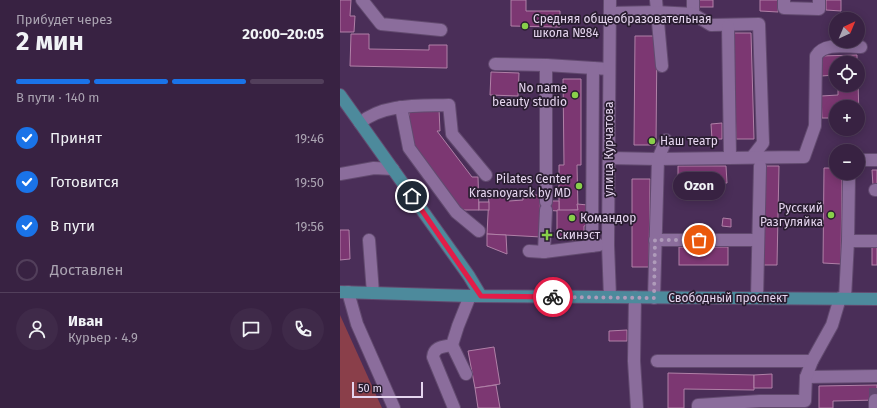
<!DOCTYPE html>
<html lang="ru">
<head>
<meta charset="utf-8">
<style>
	body { margin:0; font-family:"Fira Sans",sans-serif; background:#3f2a49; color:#f1f3f6; height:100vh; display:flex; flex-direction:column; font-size:15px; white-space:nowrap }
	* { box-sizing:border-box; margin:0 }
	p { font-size:13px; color:#aba4b2 }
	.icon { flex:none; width:22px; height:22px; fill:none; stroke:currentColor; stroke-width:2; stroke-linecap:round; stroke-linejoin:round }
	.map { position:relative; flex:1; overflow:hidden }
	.panel { display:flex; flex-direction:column; background:#382242; width:340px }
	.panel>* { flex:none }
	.needle { width:26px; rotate:44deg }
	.fabs { position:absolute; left:489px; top:12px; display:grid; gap:8px }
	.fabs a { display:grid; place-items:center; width:36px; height:36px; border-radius:50%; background:#382242; box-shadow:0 2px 10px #0003,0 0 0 1px #523f5b; font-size:20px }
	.scale { position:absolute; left:12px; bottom:10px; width:71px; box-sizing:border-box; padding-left:4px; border:2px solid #e5d5ef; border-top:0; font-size:11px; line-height:14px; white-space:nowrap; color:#e5d5ef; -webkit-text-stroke:3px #291d30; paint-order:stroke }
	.pin { position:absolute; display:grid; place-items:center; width:34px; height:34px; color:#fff; margin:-17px; border:2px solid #fff; border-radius:50%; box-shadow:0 1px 4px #0007 }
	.courier { position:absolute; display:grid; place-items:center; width:40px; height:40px; margin:-20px; border:3px solid #e11d48; border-radius:50%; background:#fff; color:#222; box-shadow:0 1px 5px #0007 }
	.bubble { position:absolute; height:28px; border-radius:14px; background:#382242; box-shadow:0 2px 10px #0003,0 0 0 1px #523f5b; font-size:13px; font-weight:700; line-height:28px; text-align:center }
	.overview em { font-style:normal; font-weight:700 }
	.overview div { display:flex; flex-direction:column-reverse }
	.overview { display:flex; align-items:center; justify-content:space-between; height:68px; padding:0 16px }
	h1 { font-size:26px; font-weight:700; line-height:30px }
	.bar { display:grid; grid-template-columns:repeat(4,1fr); gap:6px 4px; align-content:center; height:48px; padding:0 16px }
	.bar i { height:5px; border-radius:3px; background:#523f5b }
	.bar .selected { background:#1a73e8 }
	.bar p { grid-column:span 4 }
	.line { display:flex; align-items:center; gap:10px; padding:0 16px; border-top:1px solid #523f5b }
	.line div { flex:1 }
	.round { display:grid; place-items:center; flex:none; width:42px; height:42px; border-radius:21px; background:#3f2a49 }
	ol { padding:0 16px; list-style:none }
	li { display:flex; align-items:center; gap:12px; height:44px }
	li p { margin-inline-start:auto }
	li .icon { padding:4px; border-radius:50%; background:#1a73e8; color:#fff; stroke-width:4 }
	li:last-child { color:#aba4b2 }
	li i { width:22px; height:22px; border:2px solid #523f5b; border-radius:50% }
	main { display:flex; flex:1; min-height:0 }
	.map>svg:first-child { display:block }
</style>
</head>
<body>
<main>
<section class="panel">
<div class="overview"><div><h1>2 мин</h1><p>Прибудет через</p></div><em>20:00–20:05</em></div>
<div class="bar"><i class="selected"></i><i class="selected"></i><i class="selected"></i><i></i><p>В пути · 140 m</p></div>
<ol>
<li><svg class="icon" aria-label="check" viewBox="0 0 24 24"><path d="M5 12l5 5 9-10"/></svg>Принят<p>19:46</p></li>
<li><svg class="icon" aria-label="check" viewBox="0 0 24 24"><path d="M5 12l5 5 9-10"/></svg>Готовится<p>19:50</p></li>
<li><svg class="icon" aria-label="check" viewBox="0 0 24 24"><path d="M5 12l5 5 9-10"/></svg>В пути<p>19:56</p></li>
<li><i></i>Доставлен</li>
</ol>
<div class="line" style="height:72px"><a class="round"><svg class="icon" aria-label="person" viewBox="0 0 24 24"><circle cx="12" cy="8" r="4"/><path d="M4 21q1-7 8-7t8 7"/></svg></a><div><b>Иван</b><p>Курьер · 4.9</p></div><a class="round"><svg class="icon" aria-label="chat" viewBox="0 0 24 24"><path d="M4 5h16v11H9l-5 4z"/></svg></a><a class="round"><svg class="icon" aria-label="phone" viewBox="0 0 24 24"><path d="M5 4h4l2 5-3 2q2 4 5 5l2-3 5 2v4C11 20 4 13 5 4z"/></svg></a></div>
</section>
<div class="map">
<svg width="537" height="408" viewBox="0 0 537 408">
	<rect width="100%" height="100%" fill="#4a2e58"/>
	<polygon fill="#8a3f4a" points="0,315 42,408 0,408"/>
	<g fill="#7c3772" stroke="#b080a7">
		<polygon points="0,0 11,0 10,16 15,16 14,32 0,32"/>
		<polygon points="171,0 186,0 186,11 220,11 220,27 171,26"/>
		<rect x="356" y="0" width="17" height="7"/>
		<polygon points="420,0 438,0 438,12 420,11"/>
		<polygon points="486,0 501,0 501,11 486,10"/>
		<polygon points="393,33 411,33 414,139 396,139"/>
		<polygon points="11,34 29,34 29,49 89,50 89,45 107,45 107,68 10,66"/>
		<polygon points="295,36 317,36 316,145 294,145"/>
		<polygon points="517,55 517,63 496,63 496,75 481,76 480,56"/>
		<polygon points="151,72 179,73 178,96 150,95"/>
		<polygon points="223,79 241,79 241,165 237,165 238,210 219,211 219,165 224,165"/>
		<polygon points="518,81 519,117 518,107 496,107 496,118 482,118 481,96 498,95 498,85 518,85"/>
		<polygon points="99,109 100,131 97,131 132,177 138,177 139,210 121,210 70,140 69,112"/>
		<polygon points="382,123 382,139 372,139 371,124"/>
		<polygon points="338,166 386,166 387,183 338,183"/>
		<polygon points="422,166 439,166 437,265 421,265"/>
		<polygon points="484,168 496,168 496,173 502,173 501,264 483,263"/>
		<polygon points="532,170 537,170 537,185 533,186"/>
		<polygon points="292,179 310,179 309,267 292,267"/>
		<polygon points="149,195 169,196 169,201 183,200 183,195 200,195 201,237 147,234"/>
		<polygon points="201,201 219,201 219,211 201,210"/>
		<rect x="139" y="202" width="10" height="8"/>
		<polygon points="237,204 248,205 247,225 244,226 244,232 236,240 229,240 217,236 217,210 238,210"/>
		<polygon points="383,218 391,219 391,227 382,226"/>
		<polygon points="0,230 9,230 10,259 0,260"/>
		<polygon points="147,234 166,235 167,254 147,246"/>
		<rect x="339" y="247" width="49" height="18"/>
		<rect x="532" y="247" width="5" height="18"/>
		<polygon points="287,330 287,341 269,341 269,331"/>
		<polygon points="154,347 160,384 135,388 128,351"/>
		<polygon points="328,373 414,375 414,390 344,389 344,408 328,408"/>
		<polygon points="432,374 432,388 414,388 414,375"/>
		<polygon points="156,385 160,408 138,408 135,388"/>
		<polygon points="537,385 537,400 493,401 493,408 479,408 479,386"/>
	</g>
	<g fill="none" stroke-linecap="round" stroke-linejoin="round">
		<polyline stroke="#61476f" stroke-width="12" stroke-dasharray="12 6" stroke-linecap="butt" points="535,400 535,385"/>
		<g stroke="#624a6f" stroke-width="14">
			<g id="minor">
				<polyline points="22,0 41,24 101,30"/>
				<polyline points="316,0 322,66"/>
				<polyline points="353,0 353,14"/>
				<polyline points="444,0 444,8 479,9 479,0"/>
				<polyline points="270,13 316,12 353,14 371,25 419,24 423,143 412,157"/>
				<polyline points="388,26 390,157"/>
				<polyline points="155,64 206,65"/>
				<polyline points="61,107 69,148 116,212 139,231"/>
				<path d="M20,123C44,103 80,106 109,105L112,134L146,175"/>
				<path d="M269,158L318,159L464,157L475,126L476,56C484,42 506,47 521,47"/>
				<polyline points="523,160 537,160"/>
				<polyline points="0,174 34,168 53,169"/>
				<polyline points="535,190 537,190"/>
				<polyline points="206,202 206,65 269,69"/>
				<polyline points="29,240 33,293"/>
				<polyline points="315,240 417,240"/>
				<polyline points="508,241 509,177"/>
				<polyline points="252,246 253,68"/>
				<polyline points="189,251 204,252 259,245"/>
				<polyline points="204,252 206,210"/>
				<polyline points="8,292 17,324 54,408"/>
				<polyline points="270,297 268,245 270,0"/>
				<polyline points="295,297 294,361 297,408"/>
				<polyline points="314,298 318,159 326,140"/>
				<polyline points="417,298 420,166"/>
				<polyline points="505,298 508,241 537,241"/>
				<polyline points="112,345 126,374"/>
				<polyline points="317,361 472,361"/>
				<polyline points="466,377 537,376"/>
				<path d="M114,408L93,357C94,346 104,347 112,345L118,326L130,296"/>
				<polyline points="358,408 358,405 420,401 465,401 466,377 472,361 492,325 500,298"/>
				<polyline points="535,408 535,400"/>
			</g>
		</g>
		<g stroke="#624a6f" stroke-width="14">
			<g id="major">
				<polyline points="0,95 129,276 141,296"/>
				<polyline points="0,292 130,296 537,299"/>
			</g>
		</g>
		<use href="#minor" stroke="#8b6d9c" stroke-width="12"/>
		<use href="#major" stroke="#4d8a9c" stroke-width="12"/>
	</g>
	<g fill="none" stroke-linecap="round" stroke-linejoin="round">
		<polyline stroke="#af9bba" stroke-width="4" stroke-dasharray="0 7.2" points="213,297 314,298 315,240 359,240"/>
		<polyline stroke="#e11d48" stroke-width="5" points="72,196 141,296 213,297"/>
	</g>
	<g fill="#88cf4a" stroke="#291d30" stroke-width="1.5">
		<circle cx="185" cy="26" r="4"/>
		<circle cx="235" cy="95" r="4"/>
		<circle cx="312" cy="141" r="4"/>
		<circle cx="239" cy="186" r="4"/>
		<circle cx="491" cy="215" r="4"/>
		<circle cx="232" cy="218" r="4"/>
		<path d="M205 229h4v4h4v4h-4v4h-4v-4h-4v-4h4z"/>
	</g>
	<g text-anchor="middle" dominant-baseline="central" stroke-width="3.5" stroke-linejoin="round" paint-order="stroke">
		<g font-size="12" fill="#e5d5ef" stroke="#291d30" text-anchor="start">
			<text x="193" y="19">Средняя общеобразовательная<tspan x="193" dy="14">школа №84</tspan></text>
			<text x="227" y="88" text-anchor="end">No name<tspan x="227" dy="14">beauty studio</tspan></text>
			<text x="320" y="141">Наш театр</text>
			<text x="231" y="179" text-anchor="end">Pilates Center<tspan x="231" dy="14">Krasnoyarsk by MD</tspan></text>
			<text x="483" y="208" text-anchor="end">Русский<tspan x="483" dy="14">Разгуляйка</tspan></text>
			<text x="240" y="218">Командор</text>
			<text x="216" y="235">Скинэст</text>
		</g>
		<g font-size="12" fill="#e5d5ef" stroke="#291d30">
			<text transform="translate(269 149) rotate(-90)">улица Курчатова</text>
			<text x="388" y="298">Свободный проспект</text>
		</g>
	</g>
</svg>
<div class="fabs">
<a><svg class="needle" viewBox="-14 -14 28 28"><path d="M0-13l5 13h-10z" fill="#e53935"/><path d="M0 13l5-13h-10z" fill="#aba4b2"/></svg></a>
<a><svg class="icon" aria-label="locate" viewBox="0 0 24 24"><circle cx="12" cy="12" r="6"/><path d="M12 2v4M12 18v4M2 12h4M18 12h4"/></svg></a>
<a>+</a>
<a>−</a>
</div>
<div class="scale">50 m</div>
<div class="pin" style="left:359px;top:240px;background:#ea580c"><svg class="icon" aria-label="bag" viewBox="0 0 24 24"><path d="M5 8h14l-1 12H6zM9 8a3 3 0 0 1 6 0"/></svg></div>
<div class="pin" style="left:72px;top:196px;background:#1f2937"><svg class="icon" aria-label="home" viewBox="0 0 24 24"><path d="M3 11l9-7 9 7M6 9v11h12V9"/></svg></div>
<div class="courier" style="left:213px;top:297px"><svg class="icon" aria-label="bike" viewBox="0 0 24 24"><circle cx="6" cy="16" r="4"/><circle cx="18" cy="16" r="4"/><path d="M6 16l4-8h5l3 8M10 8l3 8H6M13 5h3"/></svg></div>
<div class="bubble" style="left:333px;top:172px;width:52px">Ozon</div>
</div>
</main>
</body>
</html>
